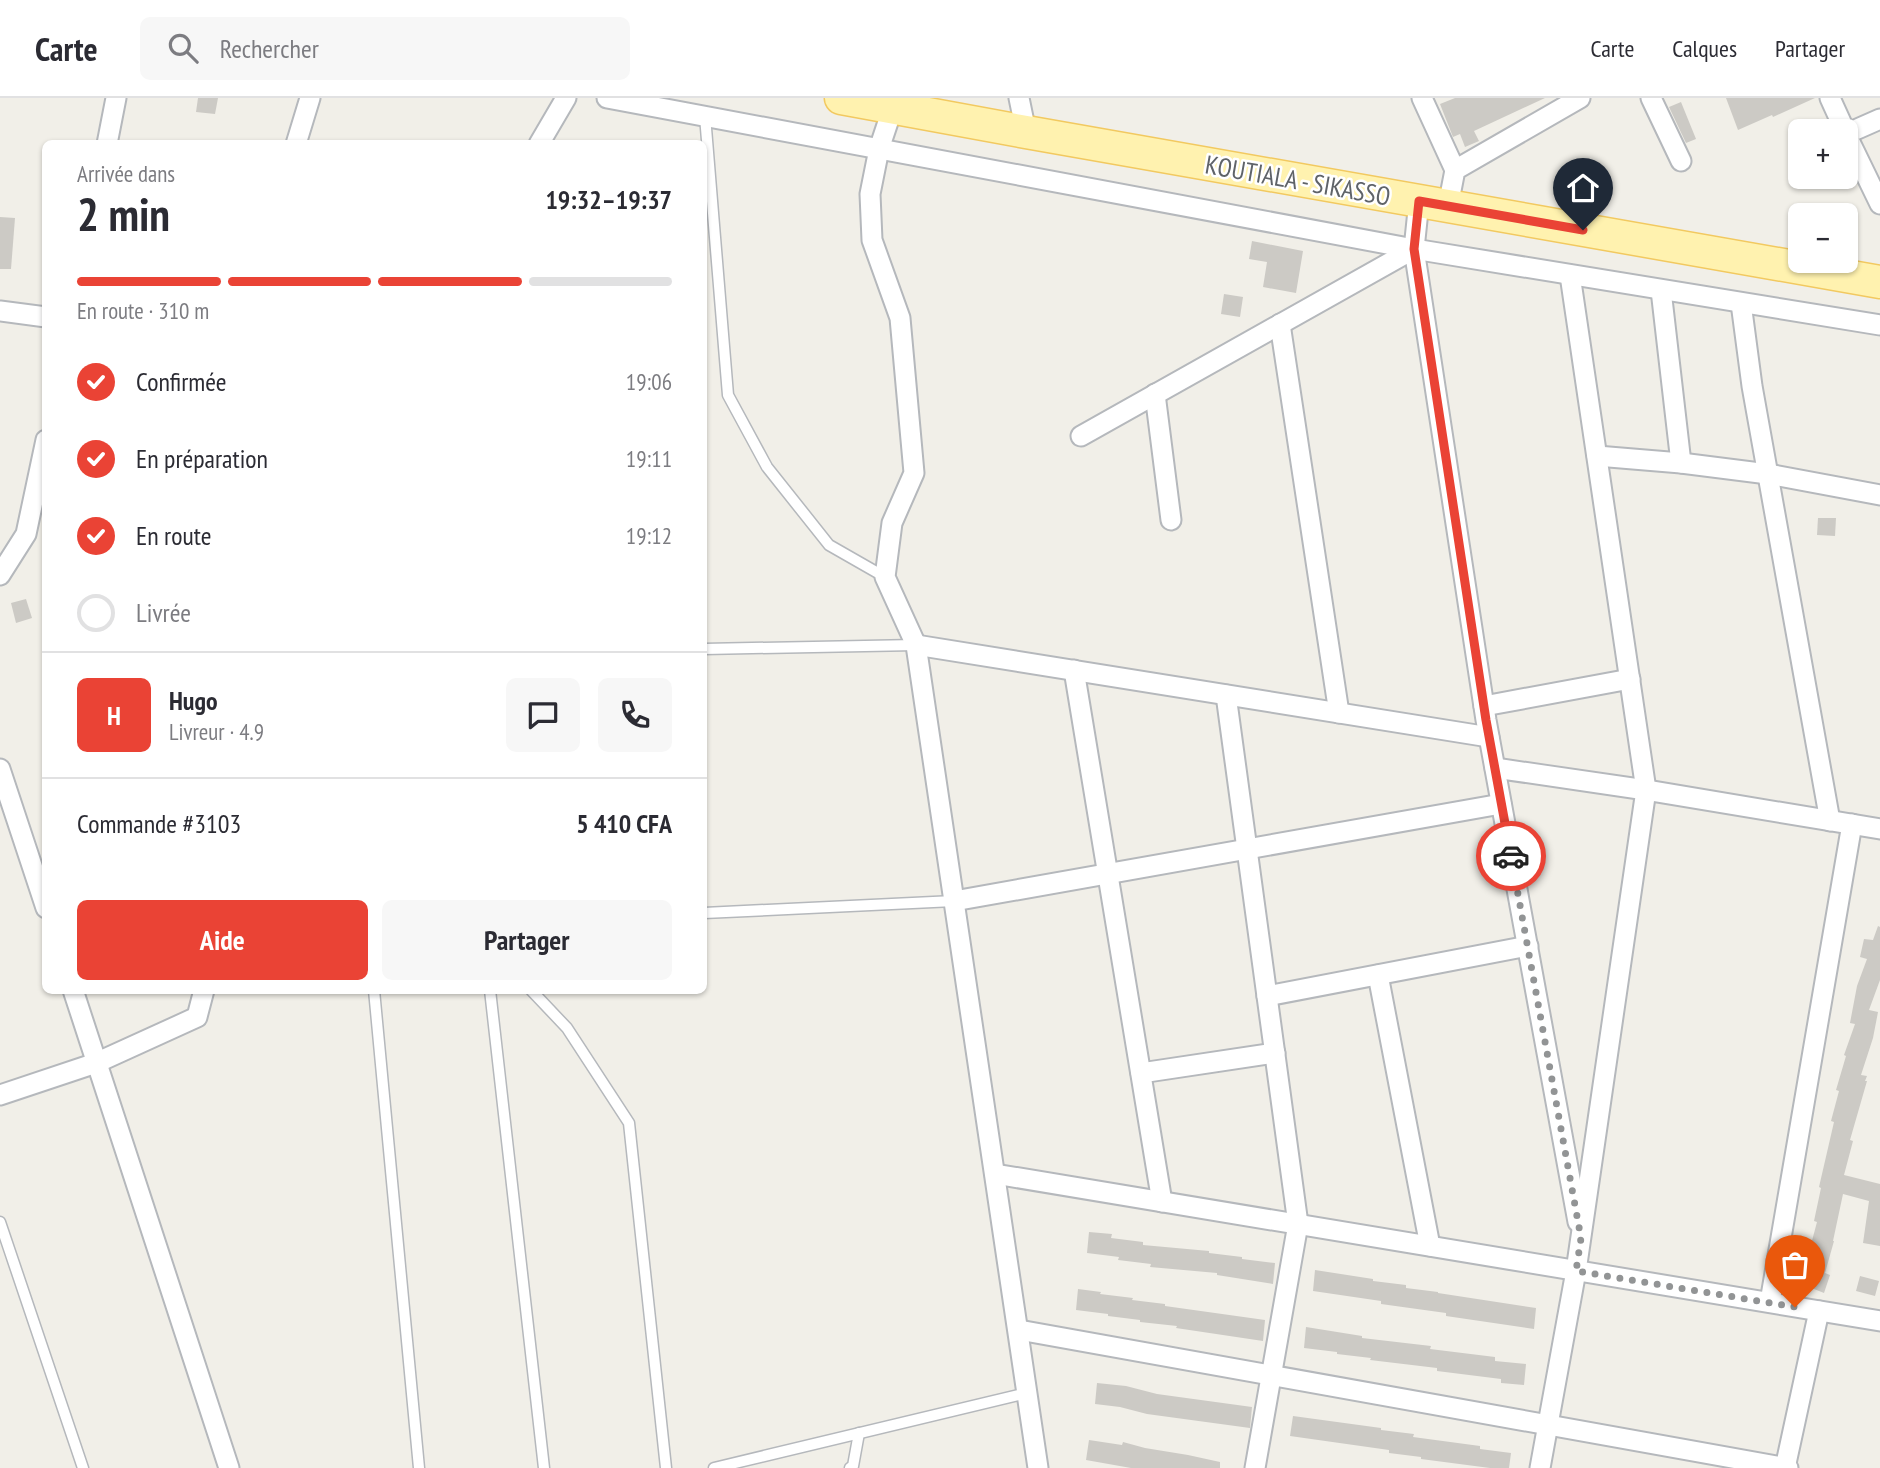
<!DOCTYPE html>
<html lang="fr">
<head>
<meta charset="utf-8">
<style>
	body { margin:0; font-family:"PT Sans Narrow",sans-serif; background:#f7f7f7; color:#2b2b33; height:100vh; display:flex; flex-direction:column; font-size:26px; white-space:nowrap }
	* { box-sizing:border-box; margin:0 }
	p { font-size:23px; color:#7c7c81 }
	.icon { flex:none; width:38px; height:38px; fill:none; stroke:currentColor; stroke-width:2; stroke-linecap:round; stroke-linejoin:round }
	.map { position:relative; flex:1; overflow:hidden }
	.side { position:absolute; left:42px; top:42px; width:665px; height:854px; display:flex; flex-direction:column; background:#fff; border-radius:10px; box-shadow:0 2px 5px #0004 }
	.side>* { flex:none }
	.tools { position:absolute; left:1788px; top:21px; display:grid; gap:14px }
	.tools a { display:grid; place-items:center; width:70px; height:70px; border-radius:10px; background:#fff; box-shadow:0 2px 5px #0004; font-size:35px }
	.pin { position:absolute; display:grid; place-items:center; width:60px; height:60px; color:#fff; margin:-72px -30px; border-radius:50% 50% 50% 0; rotate:-45deg; box-shadow:0 0 7px #0007 }
	.pin .icon { rotate:45deg }
	.courier { position:absolute; display:grid; place-items:center; width:70px; height:70px; margin:-35px; border:5px solid #ea4335; border-radius:50%; background:#fff; color:#222; box-shadow:0 2px 9px #0007 }
	.summary em { font-style:normal; font-weight:800 }
	.summary div { display:flex; flex-direction:column-reverse }
	.summary { display:flex; align-items:center; justify-content:space-between; height:119px; padding:0 35px }
	h1 { font-size:46px; font-weight:800; line-height:52px }
	.bar { display:grid; grid-template-columns:repeat(4,1fr); gap:10px 7px; align-content:center; height:84px; padding:0 35px }
	.bar i { height:9px; border-radius:5px; background:#e1e1e2 }
	.bar .active { background:#ea4335 }
	.bar p { grid-column:span 4 }
	.line { display:flex; align-items:center; gap:18px; padding:0 35px; border-top:2px solid #e1e1e2 }
	.line div { flex:1 }
	.round { display:grid; place-items:center; flex:none; width:74px; height:74px; border-radius:10px; background:#f7f7f7 }
	ol { padding:0 35px; list-style:none }
	li { display:flex; align-items:center; gap:21px; height:77px }
	li p { margin-inline-start:auto }
	li .icon { padding:7px; border-radius:50%; background:#ea4335; color:#fff; stroke-width:4 }
	li:last-child { color:#7c7c81 }
	li i { width:38px; height:38px; border:4px solid #e1e1e2; border-radius:50% }
	.primary-button { display:flex; gap:14px; margin-top:auto; padding:14px 35px }
	.primary-button a { flex:1; height:80px; border-radius:10px; background:#ea4335; color:#fff; font-size:28px; font-weight:800; line-height:80px; text-align:center }
	.primary-button a+a { background:#f7f7f7; color:#2b2b33 }
	header { display:flex; align-items:center; gap:42px; box-sizing:border-box; height:98px; padding:0 35px; background:#fff; border-bottom:2px solid #e1e1e2 }
	header strong { font-size:33px }
	nav { display:flex; gap:38px; margin-inline-start:auto; font-size:24px }
	.search { width:490px; height:63px; background:#f7f7f7; display:flex; align-items:center; gap:18px; box-sizing:border-box; padding:0 24px; border-radius:10px; color:#7c7c81; font-size:26px }
	.map>svg:first-child { display:block }
</style>
</head>
<body>
<header>
<strong>Carte</strong>
<div class="search"><svg class="icon" aria-label="search" viewBox="0 0 24 24"><circle cx="10" cy="10" r="6"/><path d="M15 15l6 6"/></svg>Rechercher</div>
<nav><a>Carte</a><a>Calques</a><a>Partager</a></nav>
</header>
<div class="map">
<svg width="1880" height="1370" viewBox="0 0 1880 1370">
	<rect width="100%" height="100%" fill="#f1efe8"/>
	<g fill="#cccac5">
		<polygon points="198,0 218,0 215,16 196,14"/>
		<polygon points="1455,0 1545,0 1474,33 1479,43 1465,49 1460,36 1453,39 1440,6"/>
		<polygon points="1726,0 1815,0 1773,19 1772,17 1738,32"/>
		<polygon points="1681,4 1696,41 1686,45 1669,9"/>
		<polygon points="0,119 15,120 11,171 0,171"/>
		<polygon points="1252,143 1303,153 1296,195 1263,189 1267,164 1249,161"/>
		<polygon points="1224,196 1243,199 1240,219 1221,216"/>
		<polygon points="1818,420 1836,420 1835,438 1817,437"/>
		<polygon points="26,501 32,520 16,525 11,505"/>
		<polygon points="1878,828 1880,829 1880,882 1869,912 1878,914 1873,940 1861,977 1867,978 1865,983 1867,983 1850,1042 1853,1043 1844,1077 1880,1086 1880,1148 1863,1145 1869,1103 1843,1096 1833,1143 1834,1143 1825,1175 1830,1177 1824,1195 1804,1187 1815,1156 1809,1154 1817,1124 1814,1123 1821,1090 1819,1089 1834,1024 1831,1023 1839,993 1836,992 1846,958 1844,957 1855,926 1850,925 1857,888 1867,861 1860,859 1864,841 1873,842"/>
		<polygon points="1089,1134 1112,1136 1111,1140 1143,1144 1143,1147 1209,1153 1209,1155 1242,1159 1242,1161 1275,1165 1273,1186 1217,1177 1217,1175 1150,1169 1151,1166 1118,1162 1119,1159 1087,1155"/>
		<polygon points="1315,1172 1373,1181 1373,1183 1406,1187 1406,1190 1438,1194 1438,1195 1536,1210 1534,1231 1446,1218 1446,1215 1381,1206 1381,1203 1313,1193"/>
		<polygon points="1860,1178 1879,1183 1875,1198 1856,1193"/>
		<polygon points="1078,1191 1101,1194 1100,1196 1133,1200 1132,1202 1165,1206 1165,1208 1265,1222 1263,1243 1176,1230 1177,1228 1140,1224 1140,1222 1108,1218 1108,1216 1076,1212"/>
		<polygon points="1306,1229 1362,1238 1362,1240 1431,1248 1430,1251 1495,1259 1495,1263 1526,1266 1524,1287 1501,1285 1501,1281 1437,1273 1437,1270 1370,1262 1371,1260 1337,1256 1337,1254 1304,1250"/>
		<polygon points="1097,1285 1126,1288 1157,1296 1252,1309 1250,1330 1147,1316 1120,1309 1095,1306"/>
		<polygon points="1293,1318 1381,1330 1381,1332 1414,1336 1413,1339 1480,1348 1480,1351 1511,1355 1509,1370 1490,1370 1421,1361 1421,1359 1389,1355 1389,1352 1290,1338"/>
		<polygon points="1089,1342 1122,1347 1123,1344 1145,1350 1188,1357 1220,1364 1220,1370 1131,1370 1086,1362"/>
	</g>
	<g fill="none" stroke-linecap="round" stroke-linejoin="round">
		<g stroke="#b5b8bc" stroke-width="13">
			<g id="service">
				<polyline points="705,18 728,297 767,369 829,447 885,479"/>
				<polyline points="704,551 916,547"/>
				<polyline points="704,815 954,803"/>
				<polyline points="374,892 419,1370"/>
				<polyline points="490,892 544,1370"/>
				<polyline points="531,892 567,930 629,1025 666,1370"/>
				<polyline points="0,1124 83,1370"/>
				<polyline points="714,1370 1027,1295"/>
				<polyline points="850,1370 853,1368 859,1335"/>
			</g>
		</g>
		<g stroke="#b5b8bc" stroke-width="23">
			<g id="minor">
				<polyline points="607,0 1414,151 1880,227"/>
				<polyline points="1019,0 1026,34"/>
				<polyline points="1422,0 1455,72"/>
				<polyline points="1651,0 1681,63"/>
				<polyline points="1830,0 1845,33"/>
				<polyline points="893,9 879,51 870,96 872,142 900,220 914,375 892,425 885,479 916,547 1038,1370"/>
				<polyline points="1880,21 1846,36 1880,106"/>
				<polyline points="107,46 116,0"/>
				<polyline points="296,46 310,0"/>
				<polyline points="539,46 566,0"/>
				<polyline points="1419,103 1414,151 1486,622 1578,1124"/>
				<polyline points="1448,108 1455,72 1580,0"/>
				<polyline points="1661,192 1681,365"/>
				<polyline points="1741,205 1752,288 1830,723"/>
				<polyline points="0,213 46,219"/>
				<polyline points="1280,226 1339,615"/>
				<polyline points="1155,296 1171,422"/>
				<polyline points="1081,338 1414,151"/>
				<polyline points="1597,358 1681,365 1768,376 1880,397"/>
				<polyline points="0,477 26,436 46,342"/>
				<polyline points="916,547 1489,639"/>
				<polyline points="1074,572 1162,1104"/>
				<polyline points="1226,597 1298,1126 1255,1370"/>
				<polyline points="1484,608 1630,581"/>
				<polyline points="1495,670 1646,692 1880,731"/>
				<polyline points="0,671 46,810"/>
				<polyline points="954,803 1501,706"/>
				<polyline points="1378,877 1430,1148"/>
				<polyline points="73,892 229,1370"/>
				<polyline points="1267,898 1528,848"/>
				<polyline points="1141,975 1275,955"/>
				<polyline points="0,997 96,965 197,919 204,892"/>
				<polyline points="995,1076 1880,1223"/>
				<polyline points="1770,1204 1852,726"/>
				<polyline points="1019,1232 1788,1370"/>
				<polyline points="1540,1370 1576,1173 1646,692 1570,177"/>
				<polyline points="1785,1370 1819,1213"/>
			</g>
		</g>
		<g stroke="#f2c960" stroke-width="35">
			<polyline id="primary" points="841,0 1026,34 1880,184"/>
		</g>
		<use href="#service" stroke="#fff" stroke-width="10"/>
		<use href="#minor" stroke="#fff" stroke-width="19"/>
		<use href="#primary" stroke="#fff2af" stroke-width="32"/>
	</g>
	<g fill="none" stroke-linecap="round" stroke-linejoin="round">
		<polyline stroke="#929495" stroke-width="7" stroke-dasharray="0 12.6" points="1511,758 1581,1140 1576,1173 1795,1209"/>
		<polyline stroke="#ea4335" stroke-width="9" points="1511,758 1486,622 1414,151 1419,103 1583,132"/>
	</g>
	<g text-anchor="middle" dominant-baseline="central" stroke-width="5" stroke-linejoin="round" paint-order="stroke">
		<g font-size="26" fill="#5f6368" stroke="#fff">
			<text transform="translate(1298 82) rotate(10)">KOUTIALA - SIKASSO</text>
		</g>
	</g>
</svg>
<div class="tools">
<a>+</a>
<a>−</a>
</div>
<div class="pin" style="left:1795px;top:1209px;background:#ea580c"><svg class="icon" aria-label="bag" viewBox="0 0 24 24"><path d="M5 8h14l-1 12H6zM9 8a3 3 0 0 1 6 0"/></svg></div>
<div class="pin" style="left:1583px;top:132px;background:#1f2937"><svg class="icon" aria-label="home" viewBox="0 0 24 24"><path d="M3 11l9-7 9 7M6 9v11h12V9"/></svg></div>
<div class="courier" style="left:1511px;top:758px"><svg class="icon" aria-label="car" viewBox="0 0 24 24"><path d="M5 17H2v-5l4-1 3-4h7l3 4 3 1v5h-3M9 17h6M6 11h13"/><circle cx="7" cy="17" r="2"/><circle cx="17" cy="17" r="2"/></svg></div>
<section class="side">
<div class="summary"><div><h1>2 min</h1><p>Arrivée dans</p></div><em>19:32–19:37</em></div>
<div class="bar"><i class="active"></i><i class="active"></i><i class="active"></i><i></i><p>En route · 310 m</p></div>
<ol>
<li><svg class="icon" aria-label="check" viewBox="0 0 24 24"><path d="M5 12l5 5 9-10"/></svg>Confirmée<p>19:06</p></li>
<li><svg class="icon" aria-label="check" viewBox="0 0 24 24"><path d="M5 12l5 5 9-10"/></svg>En préparation<p>19:11</p></li>
<li><svg class="icon" aria-label="check" viewBox="0 0 24 24"><path d="M5 12l5 5 9-10"/></svg>En route<p>19:12</p></li>
<li><i></i>Livrée</li>
</ol>
<div class="line" style="height:126px"><b class="round" style="background:#ea4335;color:#fff">H</b><div><b>Hugo</b><p>Livreur · 4.9</p></div><a class="round"><svg class="icon" aria-label="chat" viewBox="0 0 24 24"><path d="M4 5h16v11H9l-5 4z"/></svg></a><a class="round"><svg class="icon" aria-label="phone" viewBox="0 0 24 24"><path d="M5 4h4l2 5-3 2q2 4 5 5l2-3 5 2v4C11 20 4 13 5 4z"/></svg></a></div>
<div class="line" style="height:91px"><div>Commande #3103</div><b>5 410 CFA</b></div>
<div class="primary-button"><a>Aide</a><a>Partager</a></div>
</section>
</div>
</body>
</html>
